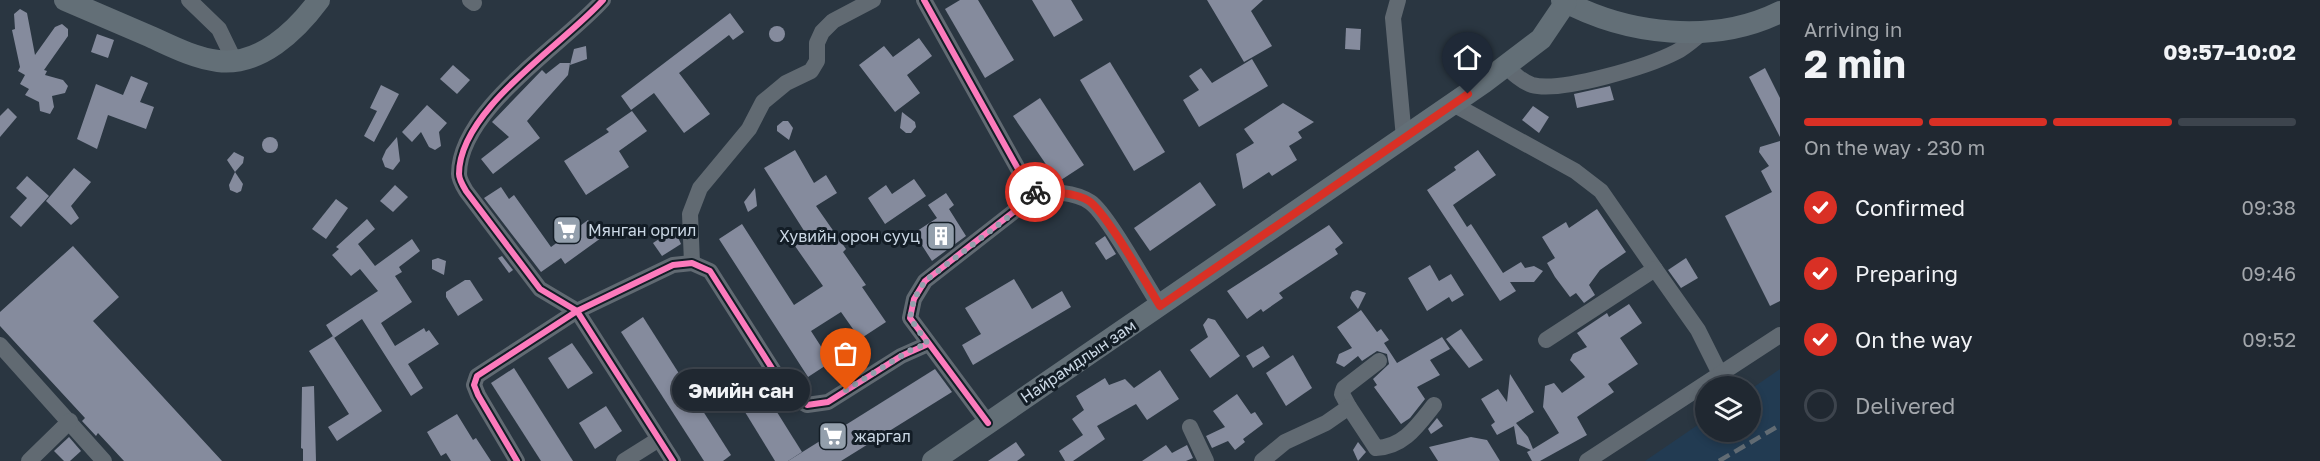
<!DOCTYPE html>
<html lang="en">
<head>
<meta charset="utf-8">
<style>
	body { margin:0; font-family:"Golos Text",sans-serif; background:#283039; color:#f1f3f6; height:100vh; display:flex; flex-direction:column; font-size:22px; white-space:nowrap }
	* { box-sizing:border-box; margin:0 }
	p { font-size:20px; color:#a2a6ab }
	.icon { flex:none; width:33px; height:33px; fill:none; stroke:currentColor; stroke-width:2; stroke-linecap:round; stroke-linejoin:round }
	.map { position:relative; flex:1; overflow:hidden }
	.sheet { display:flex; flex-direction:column; background:#202831; width:540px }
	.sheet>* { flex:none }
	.tools { position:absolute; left:1695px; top:376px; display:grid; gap:12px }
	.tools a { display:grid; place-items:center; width:66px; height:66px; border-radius:50%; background:#202831; box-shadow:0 3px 9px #0003,0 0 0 2px #3d444d; font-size:30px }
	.pin { position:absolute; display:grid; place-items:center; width:51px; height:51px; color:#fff; margin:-62px -26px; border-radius:50% 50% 50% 0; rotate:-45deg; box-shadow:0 0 6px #0007 }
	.pin .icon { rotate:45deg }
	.courier { position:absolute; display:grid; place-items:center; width:60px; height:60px; margin:-30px; border:4px solid #d93025; border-radius:50%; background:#fff; color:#222; box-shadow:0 2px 8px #0007 }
	.bubble { position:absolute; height:42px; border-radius:21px; background:#202831; box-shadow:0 3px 9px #0003,0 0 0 2px #3d444d; font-size:20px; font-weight:700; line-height:42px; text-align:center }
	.headline em { font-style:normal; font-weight:700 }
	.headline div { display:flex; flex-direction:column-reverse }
	.headline { display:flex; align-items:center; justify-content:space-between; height:102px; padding:0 24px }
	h1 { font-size:39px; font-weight:700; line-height:45px }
	.bar { display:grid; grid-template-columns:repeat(4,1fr); gap:9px 6px; align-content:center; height:72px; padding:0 24px }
	.bar i { height:8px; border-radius:4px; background:#3d444d }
	.bar .active { background:#d93025 }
	.bar p { grid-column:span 4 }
	ol { padding:0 24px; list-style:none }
	li { display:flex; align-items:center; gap:18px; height:66px }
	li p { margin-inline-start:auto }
	li .icon { padding:6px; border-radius:50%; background:#d93025; color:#fff; stroke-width:4 }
	li:last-child { color:#a2a6ab }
	li i { width:33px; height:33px; border:3px solid #3d444d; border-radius:50% }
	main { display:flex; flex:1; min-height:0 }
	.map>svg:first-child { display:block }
</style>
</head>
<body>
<main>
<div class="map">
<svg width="1780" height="461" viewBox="0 0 1780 461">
	<rect width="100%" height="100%" fill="#2a3641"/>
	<polygon fill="#223b52" points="1780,369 1780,461 1645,461 1705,420 1706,432 1750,432 1751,389"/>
	<g fill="#858b9d">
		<polygon points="960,0 978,0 1014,60 985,78 945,9"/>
		<polygon points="1032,0 1071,0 1083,20 1054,37"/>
		<polygon points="1207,0 1263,0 1251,11 1272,46 1244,62"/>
		<polygon points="20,9 27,13 35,55 55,27 62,24 68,29 68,36 44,70 47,71 45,75 63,80 68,86 65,93 52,96 54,107 50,114 40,111 39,102 25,95 29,89 20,84 25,75 18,71 20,67 12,30 15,29 14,14"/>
		<polygon points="730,13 744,32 733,40 729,35 679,73 710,114 684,133 654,93 631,110 621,96"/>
		<circle cx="777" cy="34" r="8"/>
		<polygon points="1346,28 1361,29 1360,50 1345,49"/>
		<polygon points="97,34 114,40 108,58 91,52"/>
		<polygon points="919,38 932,56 907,75 920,93 895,112 859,65 884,46 893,57"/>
		<polygon points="586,46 587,59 570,65 574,49"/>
		<polygon points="1252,59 1268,86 1199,127 1183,100 1199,90 1189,76 1201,68 1212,83"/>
		<polygon points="1110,62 1165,152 1134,171 1080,80"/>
		<polygon points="560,63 570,63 568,75 527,121 540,138 493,174 481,159 509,137 492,122 542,70 546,74"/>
		<polygon points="453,65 470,80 457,94 440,79"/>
		<polygon points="1765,68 1780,98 1780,137 1749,77"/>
		<polygon points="131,76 148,83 140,102 154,107 146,129 108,115 97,149 77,139 96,84 123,95"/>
		<polygon points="381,85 399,94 374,142 364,136 377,111 370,108"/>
		<polygon points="1610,86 1614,100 1577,108 1574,94"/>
		<polygon points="1040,98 1084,165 1058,182 1013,116"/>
		<polygon points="1283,103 1314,122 1298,132 1302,138 1289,146 1297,160 1272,176 1269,172 1243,189 1236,154 1254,143 1244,129"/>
		<polygon points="427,105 447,123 439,132 441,146 435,150 429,147 421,132 412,142 402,132"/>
		<polygon points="1533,106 1549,117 1539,133 1522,120"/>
		<polygon points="8,108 17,117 0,137 0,116"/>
		<polygon points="632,111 647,131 619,151 629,167 586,195 564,161 609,132 606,129"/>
		<polygon points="902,112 915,122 916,127 911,133 906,133 900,128"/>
		<polygon points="783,121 788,121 793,128 789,140 777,131 777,126"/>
		<polygon points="397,137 400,161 393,170 385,167 382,159 386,150"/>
		<circle cx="270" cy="145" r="8"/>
		<polygon points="1780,141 1780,301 1770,306 1725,216 1772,192 1761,171 1769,166 1759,152 1760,147"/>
		<polygon points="795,150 814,183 826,175 837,193 816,206 846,249 843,252 866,285 862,287 886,322 860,339 841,312 811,331 831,362 808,377 719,239 742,224 794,305 823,286 795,246 808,237 764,168"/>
		<polygon points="1478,150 1496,175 1453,205 1467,227 1471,224 1503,273 1521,262 1525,268 1534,266 1543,271 1534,282 1510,282 1516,291 1500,301 1427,190 1456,170 1454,167"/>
		<polygon points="234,152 244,157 243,163 235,172 227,160"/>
		<polygon points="74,168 91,182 71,206 79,218 71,225 46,201"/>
		<polygon points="235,172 243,184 241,191 237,193 230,190 229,185"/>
		<polygon points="27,176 49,196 21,227 10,217 27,198 16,188"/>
		<polygon points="914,179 926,196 885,224 868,198 886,185 892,194"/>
		<polygon points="1200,182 1216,205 1150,251 1134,228"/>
		<polygon points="395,185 408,197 393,212 380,201"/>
		<polygon points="501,187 509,199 514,195 551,247 588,220 601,238 565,264 561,258 541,272 484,198"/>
		<polygon points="755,188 757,206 748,212 744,202"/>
		<polygon points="946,193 954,205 949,209 966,236 932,261 914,233 937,218 928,205"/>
		<polygon points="336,199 348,208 326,239 312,229"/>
		<polygon points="1597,209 1626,252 1600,270 1589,285 1595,295 1584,303 1576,293 1570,297 1555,277 1547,263 1555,258 1542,237 1566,222 1569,228"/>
		<polygon points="367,219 375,229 358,244 375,266 412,239 420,251 399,267 402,272 395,276 412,302 381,323 395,346 424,328 426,332 429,330 439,344 408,364 423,388 411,396 362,319 334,338 326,325 378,291 360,269 351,276 332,255 339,249 336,247"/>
		<polygon points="1329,225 1343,243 1335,249 1338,254 1279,293 1283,298 1263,312 1261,309 1247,319 1227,291"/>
		<polygon points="674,229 681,244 662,256 653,243"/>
		<polygon points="1105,236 1116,254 1106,260 1095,243"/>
		<polygon points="73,246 119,297 93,321 222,461 124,461 98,433 96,436 82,421 85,418 0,326 0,312"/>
		<polygon points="502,256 513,270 509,273 498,258"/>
		<polygon points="438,258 446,261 444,275 432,269 432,260"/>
		<polygon points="1686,258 1698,278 1681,288 1668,270"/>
		<polygon points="1430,265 1439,281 1451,274 1464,295 1452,302 1449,297 1427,311 1408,278"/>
		<polygon points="1014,279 1032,309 1062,291 1071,307 973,365 962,345 981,334 965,308"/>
		<polygon points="465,280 470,280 483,300 458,316 446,297 446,292"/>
		<polygon points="1357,290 1366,293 1358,309 1350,298 1352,292"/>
		<polygon points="1629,304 1642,323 1620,338 1638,364 1608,384 1614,392 1577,417 1587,435 1540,461 1532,461 1527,452 1531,450 1517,444 1514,426 1497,435 1491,425 1495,422 1481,399 1498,389 1507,402 1510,374 1534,412 1516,423 1528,437 1533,449 1559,433 1543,407 1545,386 1554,383 1562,393 1585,377 1570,360 1573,354 1587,347 1577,333 1607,313 1609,317"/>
		<polygon points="1361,310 1377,332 1381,329 1389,340 1384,343 1397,363 1442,337 1450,349 1430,360 1440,375 1417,387 1425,399 1410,418 1401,424 1374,387 1377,385 1373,379 1389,364 1387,354 1377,351 1362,361 1358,356 1344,367 1336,363 1339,354 1352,348 1337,327"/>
		<polygon points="643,317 731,455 723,461 704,461 621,332"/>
		<polygon points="1208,318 1215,320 1240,356 1210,378 1190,350 1208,337 1203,325"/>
		<polygon points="1461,329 1483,360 1469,368 1446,339"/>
		<polygon points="333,336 382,411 337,441 328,427 349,414 309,351"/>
		<polygon points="572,343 593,373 568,389 548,358"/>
		<polygon points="1263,346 1270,357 1253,368 1246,356"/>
		<polygon points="1293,355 1312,388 1286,406 1266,373"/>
		<polygon points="514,368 573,461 541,461 491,383"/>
		<polygon points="935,369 952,392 841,461 788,461"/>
		<polygon points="1160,370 1179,399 1147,420 1136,404 1097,426 1105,439 1073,461 1065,461 1059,451 1083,435 1072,419 1084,410 1076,396 1105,378 1109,385 1125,379 1134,388"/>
		<polygon points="760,385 802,452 788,461 775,461 737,399"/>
		<polygon points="314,386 316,461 303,461 303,449 301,448 302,387"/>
		<polygon points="1237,394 1251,414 1255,412 1263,424 1243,439 1245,442 1235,450 1228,441 1212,448 1206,436 1225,427 1213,411"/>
		<polygon points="606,406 622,431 595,449 579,423"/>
		<polygon points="457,414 473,440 476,438 491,461 451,461 446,453 441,456 427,432"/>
		<polygon points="1437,418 1443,426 1431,434 1428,429"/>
		<polygon points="69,437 81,451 70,461 64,461 54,451"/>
		<polygon points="1471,437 1487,440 1500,461 1438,461 1429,447"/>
		<polygon points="1016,442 1025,455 1017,461 988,461"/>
		<polygon points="1358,442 1366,452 1358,461 1353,450"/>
		<polygon points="1166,445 1172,453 1187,445 1193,458 1186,461 1142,461"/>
	</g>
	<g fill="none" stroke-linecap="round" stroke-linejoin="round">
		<g stroke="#616a72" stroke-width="16">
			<polyline points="189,0 219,29 234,60"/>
			<polyline points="470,0 474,3"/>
			<path d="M603,0C564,44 459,109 459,174C459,179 463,186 466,191L540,289L577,311L673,461"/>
			<polyline points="924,0 1022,176 1026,192 1021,206 925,281 914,299 910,318 988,423"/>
			<polyline points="1398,0 1393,18 1404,138"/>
			<path d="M1506,66C1514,74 1521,81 1532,85C1561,93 1649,66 1676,52C1686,47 1694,39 1703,32"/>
			<polyline points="1453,104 1575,171 1601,191 1655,269 1546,340"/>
			<path d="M1026,192C1045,192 1072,190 1090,202C1107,213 1146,285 1160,306"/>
			<polyline points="692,263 690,214 700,188 749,129 763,102 786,83 811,71 817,61 817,43 822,32 833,21 873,0"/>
			<polyline points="1655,269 1698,330 1720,374"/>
			<polyline points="0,345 104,461"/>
			<polyline points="1349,407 1342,394 1344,388 1379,361"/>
			<polyline points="1190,427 1206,461"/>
			<polyline points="29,461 70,421"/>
			<polyline points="517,461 478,395 474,385 477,376 577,311 673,265 692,263 710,271 789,395 807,405 828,402 901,356 928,344"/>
			<polyline points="624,461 659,439"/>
			<path d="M1262,461L1285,442L1326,423L1349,407L1376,448C1404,447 1418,425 1434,405"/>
			<polyline points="1587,461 1780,335"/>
		</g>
		<g stroke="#636f77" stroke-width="22">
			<path d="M65,0C93,12 121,24 149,36C171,46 194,58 218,61C260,66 296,31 319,0"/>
			<path d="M1562,0C1627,35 1713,45 1780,12"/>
			<polyline points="933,461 1483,83 1541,39 1566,2"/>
		</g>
		<polyline stroke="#626c74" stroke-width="4.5" stroke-dasharray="12 6" stroke-linecap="butt" points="1719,461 1780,425"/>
		<g stroke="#131d26" stroke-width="10">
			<g id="cycleway">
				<path d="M603,0C564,44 459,109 459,174C459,179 463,186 466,191L540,289L577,311L673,461"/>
				<polyline points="924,0 1022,176 1026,192 1021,206 925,281 914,299 910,318 988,423"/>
				<polyline points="517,461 478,395 474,385 477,376 577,311 673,265 692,263 710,271 789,395 807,405 828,402 901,356 928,344"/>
			</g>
		</g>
		<use href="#cycleway" stroke="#fd7abc" stroke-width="6"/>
	</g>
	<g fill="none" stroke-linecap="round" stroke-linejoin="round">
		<polyline stroke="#939fac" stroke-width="6" stroke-dasharray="0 10.8" points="846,390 914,348 928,344 910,318 914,299 925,281 1006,219 1021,206 1026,192 1035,192"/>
		<path stroke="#d93025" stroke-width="8" d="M1035,192C1051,192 1075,192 1089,201C1106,212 1147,285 1160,306L1468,94"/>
	</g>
	<defs>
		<g id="supermarket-square" transform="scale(1.5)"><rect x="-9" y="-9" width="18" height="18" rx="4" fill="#939fac" stroke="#131d26"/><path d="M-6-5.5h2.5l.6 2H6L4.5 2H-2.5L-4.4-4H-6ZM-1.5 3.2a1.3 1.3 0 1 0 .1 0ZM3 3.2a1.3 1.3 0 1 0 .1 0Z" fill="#fff"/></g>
		<g id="building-square" transform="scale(1.5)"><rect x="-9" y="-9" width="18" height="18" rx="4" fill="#939fac" stroke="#131d26"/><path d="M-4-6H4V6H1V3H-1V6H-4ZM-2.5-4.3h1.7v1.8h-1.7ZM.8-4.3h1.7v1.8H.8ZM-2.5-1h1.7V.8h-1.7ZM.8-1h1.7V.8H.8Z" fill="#fff"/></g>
	</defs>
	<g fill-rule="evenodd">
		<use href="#supermarket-square" x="567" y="230"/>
		<use href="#building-square" x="941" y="236"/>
		<use href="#supermarket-square" x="833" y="436"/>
	</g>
	<g text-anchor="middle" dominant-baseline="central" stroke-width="6" stroke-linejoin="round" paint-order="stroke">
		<g font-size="16" fill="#cbd8e5" stroke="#131d26" text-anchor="start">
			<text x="588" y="230">Мянган оргил</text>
			<text x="920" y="236" text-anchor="end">Хувийн орон сууц</text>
			<text x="854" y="436">жаргал</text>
		</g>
		<g font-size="16" fill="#cbd8e5" stroke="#131d26">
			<text transform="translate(1078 361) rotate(-34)">Найрамдлын зам</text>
		</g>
	</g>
</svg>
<div class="tools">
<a><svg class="icon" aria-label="layers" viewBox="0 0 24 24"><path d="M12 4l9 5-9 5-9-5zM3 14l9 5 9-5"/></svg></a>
</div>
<div class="pin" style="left:846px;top:390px;background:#ea580c"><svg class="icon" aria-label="bag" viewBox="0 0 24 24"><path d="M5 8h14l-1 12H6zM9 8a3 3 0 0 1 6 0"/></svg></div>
<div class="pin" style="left:1468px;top:94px;background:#1f2937"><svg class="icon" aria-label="home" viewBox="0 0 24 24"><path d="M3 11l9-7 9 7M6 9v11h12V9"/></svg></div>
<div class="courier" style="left:1035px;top:192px"><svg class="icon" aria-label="bike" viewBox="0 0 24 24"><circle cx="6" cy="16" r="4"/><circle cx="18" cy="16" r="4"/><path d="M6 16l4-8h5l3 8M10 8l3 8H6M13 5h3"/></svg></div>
<div class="bubble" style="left:672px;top:369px;width:138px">Эмийн сан</div>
</div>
<section class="sheet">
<div class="headline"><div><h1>2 min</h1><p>Arriving in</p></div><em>09:57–10:02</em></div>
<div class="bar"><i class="active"></i><i class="active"></i><i class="active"></i><i></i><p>On the way · 230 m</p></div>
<ol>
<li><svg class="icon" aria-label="check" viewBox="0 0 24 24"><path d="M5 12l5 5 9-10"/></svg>Confirmed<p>09:38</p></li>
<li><svg class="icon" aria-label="check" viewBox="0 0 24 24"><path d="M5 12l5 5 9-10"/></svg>Preparing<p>09:46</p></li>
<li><svg class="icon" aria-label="check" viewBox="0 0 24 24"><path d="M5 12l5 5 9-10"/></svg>On the way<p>09:52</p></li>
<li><i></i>Delivered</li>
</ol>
</section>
</main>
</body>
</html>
